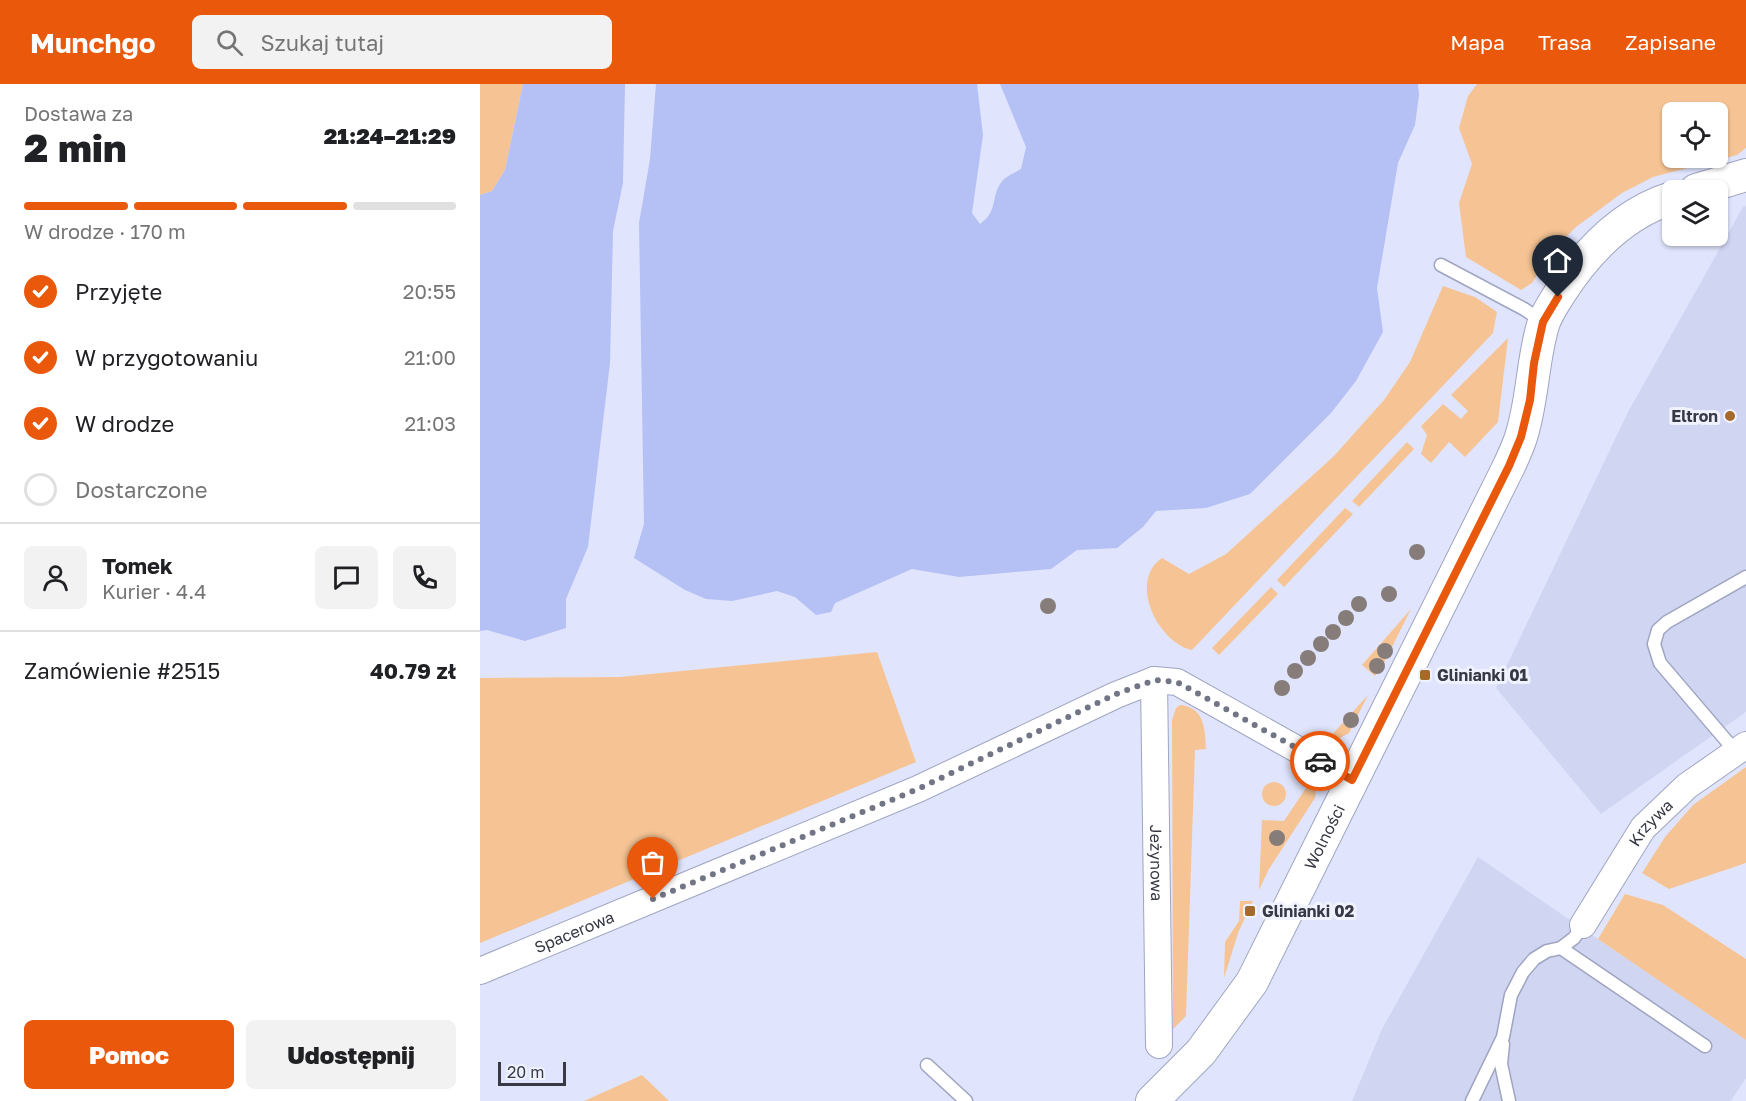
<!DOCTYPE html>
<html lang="pl">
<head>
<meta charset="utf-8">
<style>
	body { margin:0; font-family:"Golos Text",sans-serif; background:#f2f2f2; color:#202124; height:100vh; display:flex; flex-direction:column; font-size:22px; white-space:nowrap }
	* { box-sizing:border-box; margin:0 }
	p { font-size:20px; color:#757577 }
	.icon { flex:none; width:33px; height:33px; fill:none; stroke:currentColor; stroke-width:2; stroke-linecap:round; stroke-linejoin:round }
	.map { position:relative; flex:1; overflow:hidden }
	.panel { display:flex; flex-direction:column; background:#fff; width:480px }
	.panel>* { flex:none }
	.buttons { position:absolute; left:1182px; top:18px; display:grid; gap:12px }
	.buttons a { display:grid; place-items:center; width:66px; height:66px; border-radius:9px; background:#fff; box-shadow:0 2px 4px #0004; font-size:30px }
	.scale { position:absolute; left:18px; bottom:15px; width:68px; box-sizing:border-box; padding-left:6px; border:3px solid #373945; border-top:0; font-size:16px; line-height:21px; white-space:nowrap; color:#373945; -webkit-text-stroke:4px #f0f3ff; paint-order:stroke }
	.pin { position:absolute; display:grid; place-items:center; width:51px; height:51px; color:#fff; margin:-62px -26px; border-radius:50% 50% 50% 0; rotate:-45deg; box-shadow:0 0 6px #0007 }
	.pin .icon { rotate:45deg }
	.courier { position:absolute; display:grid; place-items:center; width:60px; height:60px; margin:-30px; border:4px solid #ea580c; border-radius:50%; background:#fff; color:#222; box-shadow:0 2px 8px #0007 }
	.headline em { font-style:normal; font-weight:800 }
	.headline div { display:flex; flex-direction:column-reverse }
	.headline { display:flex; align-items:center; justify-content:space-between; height:102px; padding:0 24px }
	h1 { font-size:39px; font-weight:800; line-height:45px }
	.bar { display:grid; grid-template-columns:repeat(4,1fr); gap:9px 6px; align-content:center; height:72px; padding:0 24px }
	.bar i { height:8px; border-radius:4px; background:#e0e0e0 }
	.bar .active { background:#ea580c }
	.bar p { grid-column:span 4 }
	.line { display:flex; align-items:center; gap:15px; padding:0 24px; border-top:2px solid #e0e0e0 }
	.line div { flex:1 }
	.round { display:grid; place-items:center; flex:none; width:63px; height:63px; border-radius:9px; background:#f2f2f2 }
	ol { padding:0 24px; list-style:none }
	li { display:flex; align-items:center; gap:18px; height:66px }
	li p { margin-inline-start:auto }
	li .icon { padding:6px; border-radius:50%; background:#ea580c; color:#fff; stroke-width:4 }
	li:last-child { color:#757577 }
	li i { width:33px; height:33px; border:3px solid #e0e0e0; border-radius:50% }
	.cta { display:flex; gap:12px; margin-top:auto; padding:12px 24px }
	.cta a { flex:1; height:69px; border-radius:9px; background:#ea580c; color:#fff; font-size:24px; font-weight:800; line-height:69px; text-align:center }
	.cta a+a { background:#f2f2f2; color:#202124 }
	header { display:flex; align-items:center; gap:36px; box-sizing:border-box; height:84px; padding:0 30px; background:#ea580c; color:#fff }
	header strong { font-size:28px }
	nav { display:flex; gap:33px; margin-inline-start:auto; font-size:21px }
	.search { width:420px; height:54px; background:#f2f2f2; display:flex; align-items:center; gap:15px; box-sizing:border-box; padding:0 21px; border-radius:9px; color:#757577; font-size:22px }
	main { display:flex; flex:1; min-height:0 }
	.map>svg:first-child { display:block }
</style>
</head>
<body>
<header>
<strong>Munchgo</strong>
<div class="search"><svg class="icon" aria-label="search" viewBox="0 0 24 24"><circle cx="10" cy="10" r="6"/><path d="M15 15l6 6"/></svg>Szukaj tutaj</div>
<nav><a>Mapa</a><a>Trasa</a><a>Zapisane</a></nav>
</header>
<main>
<section class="panel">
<div class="headline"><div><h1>2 min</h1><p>Dostawa za</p></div><em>21:24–21:29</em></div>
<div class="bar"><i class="active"></i><i class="active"></i><i class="active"></i><i></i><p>W drodze · 170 m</p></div>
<ol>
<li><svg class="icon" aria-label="check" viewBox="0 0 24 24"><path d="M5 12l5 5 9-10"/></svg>Przyjęte<p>20:55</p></li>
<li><svg class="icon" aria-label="check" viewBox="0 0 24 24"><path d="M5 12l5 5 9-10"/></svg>W przygotowaniu<p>21:00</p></li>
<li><svg class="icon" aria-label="check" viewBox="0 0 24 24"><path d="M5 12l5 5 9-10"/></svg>W drodze<p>21:03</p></li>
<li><i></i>Dostarczone</li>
</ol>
<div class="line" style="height:108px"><a class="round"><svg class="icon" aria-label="person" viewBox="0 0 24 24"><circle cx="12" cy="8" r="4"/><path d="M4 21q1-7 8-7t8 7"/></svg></a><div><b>Tomek</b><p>Kurier · 4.4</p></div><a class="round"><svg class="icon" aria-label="chat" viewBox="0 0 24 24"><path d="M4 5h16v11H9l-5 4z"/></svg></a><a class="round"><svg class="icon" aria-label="phone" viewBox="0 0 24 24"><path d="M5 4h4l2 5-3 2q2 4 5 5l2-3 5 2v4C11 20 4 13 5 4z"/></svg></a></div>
<div class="line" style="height:78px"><div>Zamówienie #2515</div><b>40.79 zł</b></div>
<div class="cta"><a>Pomoc</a><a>Udostępnij</a></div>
</section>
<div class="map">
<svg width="1266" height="1017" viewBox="0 0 1266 1017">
	<rect width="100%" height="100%" fill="#e0e5fd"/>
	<g fill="#d0d5f2">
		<polygon points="1266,122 1266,628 1121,730 1016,604 1148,328 1263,123"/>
		<polygon points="998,773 1266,956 1266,994 1251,1017 872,1017 902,945"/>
	</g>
	<g fill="#f6c494" fill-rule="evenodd">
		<polygon points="0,0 43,0 25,86 12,107 0,111"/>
		<path d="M997,0H1266V64L1257,71L1173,93L1142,109L1096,143L1075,164L1052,199L1041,206L986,173L979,119L992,80L979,44L988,12ZM1192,28H1238V74H1192Z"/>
		<path d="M963,202L995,213L1017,228L1013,249L712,566C677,558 648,497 682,474L709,490L746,470L854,372L904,316L930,278Z"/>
		<polygon points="1028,254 1018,338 985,373 969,358 951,379 941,370 947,351 941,342 963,320 981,335 988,327 971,311"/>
		<polygon points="927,358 934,365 879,423 872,417"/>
		<polygon points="865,424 873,430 804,503 797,496"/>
		<polygon points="791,503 798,510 739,571 732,564"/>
		<polygon points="931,525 903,581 895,592 882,581"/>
		<polygon points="397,568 436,678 0,859 0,594 140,593"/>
		<polygon points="888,611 869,649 858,655 849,654"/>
		<path d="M700,621C725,623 725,646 726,665L715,666L706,932L693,945L692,636L696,624Z"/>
		<polygon points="1266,683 1266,779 1189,805 1162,789 1185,753 1213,721"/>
		<polygon points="830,698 836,708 835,714 789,785 779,806 782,736 804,737"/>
		<circle cx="794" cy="710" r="12"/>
		<polygon points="1145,810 1183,821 1266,875 1266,956 1118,855"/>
		<polygon points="760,817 773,817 758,849 744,894 745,858 759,837"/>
		<polygon points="162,991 189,1017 104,1017"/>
	</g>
	<g fill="#b5c0f4">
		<polygon points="43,0 145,0 143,99 133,147 130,279 108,463 86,515 86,544 45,557 7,546 0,547 0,111 12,107 25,86"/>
		<path d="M176,0H497L503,51L492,129L500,140C520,126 509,111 524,95C529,91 536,88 541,85L546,63L520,0H938L939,11L935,41L918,79L897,204L903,248L876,297L851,329L770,410L726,424L676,427L663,443L637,464L597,466L571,485L479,493L432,485L355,519L351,528L336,531L315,513L297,507L252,517L226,515L205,506L154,474L164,440L159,139L170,75Z"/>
	</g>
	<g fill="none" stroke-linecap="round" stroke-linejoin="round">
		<g stroke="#9fa5c1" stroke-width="15">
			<g id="service">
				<polyline points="961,181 1044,225 1062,237"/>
				<polyline points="1256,668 1180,579 1174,560 1178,546 1187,538 1266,493"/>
				<polyline points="1081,864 1225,962"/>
				<polyline points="1023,960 1021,980 1029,1017"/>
				<polyline points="447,981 486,1017"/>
				<polyline points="992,1017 1023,953 1031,911 1043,888 1054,875 1067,867 1081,864 1094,854 1103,841"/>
			</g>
		</g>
		<g stroke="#9fa5c1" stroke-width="28">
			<g id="minor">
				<path id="s1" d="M674,596L679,961"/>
				<path id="s2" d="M1103,841L1163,744L1207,702L1266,661"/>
				<path id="s3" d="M0,887L438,705L636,611L674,596L697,598L872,696"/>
			</g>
		</g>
		<g stroke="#9fa5c1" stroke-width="34">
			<g id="tertiary">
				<polyline points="1216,106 1266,91"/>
				<path id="s4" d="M672,1017L721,968L772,898L1029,382C1033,373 1038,363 1041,353C1053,316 1052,278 1063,241C1066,230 1074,219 1080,209C1107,167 1144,129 1192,114"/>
			</g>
		</g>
		<use href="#service" stroke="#fff" stroke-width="12"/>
		<use href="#minor" stroke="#fff" stroke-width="26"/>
		<use href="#tertiary" stroke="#fff" stroke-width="32"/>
	</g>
	<g fill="#867c7a">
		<circle cx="937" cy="468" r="8"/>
		<circle cx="909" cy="510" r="8"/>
		<circle cx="879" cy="520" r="8"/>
		<circle cx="568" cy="522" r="8"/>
		<circle cx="866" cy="534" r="8"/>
		<circle cx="853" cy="548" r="8"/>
		<circle cx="841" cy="560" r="8"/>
		<circle cx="905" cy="567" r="8"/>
		<circle cx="828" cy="574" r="8"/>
		<circle cx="897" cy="582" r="8"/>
		<circle cx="815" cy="587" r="8"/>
		<circle cx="802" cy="604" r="8"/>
		<circle cx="871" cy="636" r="8"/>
		<circle cx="797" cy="754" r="8"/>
	</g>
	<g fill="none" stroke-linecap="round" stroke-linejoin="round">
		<polyline stroke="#727585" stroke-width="6" stroke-dasharray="0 10.8" points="173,815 438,705 636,610 675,596 697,598 840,677"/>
		<polyline stroke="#ea580c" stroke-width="8" points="840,677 872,696 1029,382 1041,353 1050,316 1054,279 1063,238 1078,213"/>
	</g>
	<g fill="#a56a2a" stroke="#f0f3ff" stroke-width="2">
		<circle cx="1250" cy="332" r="6"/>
		<rect x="939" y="585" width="12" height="12" rx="3"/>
		<rect x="764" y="821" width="12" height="12" rx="3"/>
	</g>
	<g text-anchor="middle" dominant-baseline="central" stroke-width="6" stroke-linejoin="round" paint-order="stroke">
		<g font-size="16" font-weight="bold" fill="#373945" stroke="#f0f3ff" text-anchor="start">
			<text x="1238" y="332" text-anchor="end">Eltron</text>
			<text x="957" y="591">Glinianki 01</text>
			<text x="782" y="827">Glinianki 02</text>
		</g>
		<g font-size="16" fill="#373945" stroke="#f0f3ff">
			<text stroke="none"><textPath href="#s2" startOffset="123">Krzywa</textPath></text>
			<text stroke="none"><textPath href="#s4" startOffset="318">Wolności</textPath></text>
			<text stroke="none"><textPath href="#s1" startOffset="183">Jeżynowa</textPath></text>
			<text stroke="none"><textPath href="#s3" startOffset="102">Spacerowa</textPath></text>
		</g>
	</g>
</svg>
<div class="buttons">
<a><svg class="icon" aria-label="locate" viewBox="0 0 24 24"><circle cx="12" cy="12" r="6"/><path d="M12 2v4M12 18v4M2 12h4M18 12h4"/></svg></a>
<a><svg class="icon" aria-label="layers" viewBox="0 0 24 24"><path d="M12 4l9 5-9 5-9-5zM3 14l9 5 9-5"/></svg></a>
</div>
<div class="scale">20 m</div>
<div class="pin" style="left:173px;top:815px;background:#ea580c"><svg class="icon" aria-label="bag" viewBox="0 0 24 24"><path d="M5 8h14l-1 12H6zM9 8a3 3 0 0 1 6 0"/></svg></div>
<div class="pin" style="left:1078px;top:213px;background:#1f2937"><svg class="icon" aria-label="home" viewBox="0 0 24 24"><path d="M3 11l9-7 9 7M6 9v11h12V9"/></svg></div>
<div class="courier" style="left:840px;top:677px"><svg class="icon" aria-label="car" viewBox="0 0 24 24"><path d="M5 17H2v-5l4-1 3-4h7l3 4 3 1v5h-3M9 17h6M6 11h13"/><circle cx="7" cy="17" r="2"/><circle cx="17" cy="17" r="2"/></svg></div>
</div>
</main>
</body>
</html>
